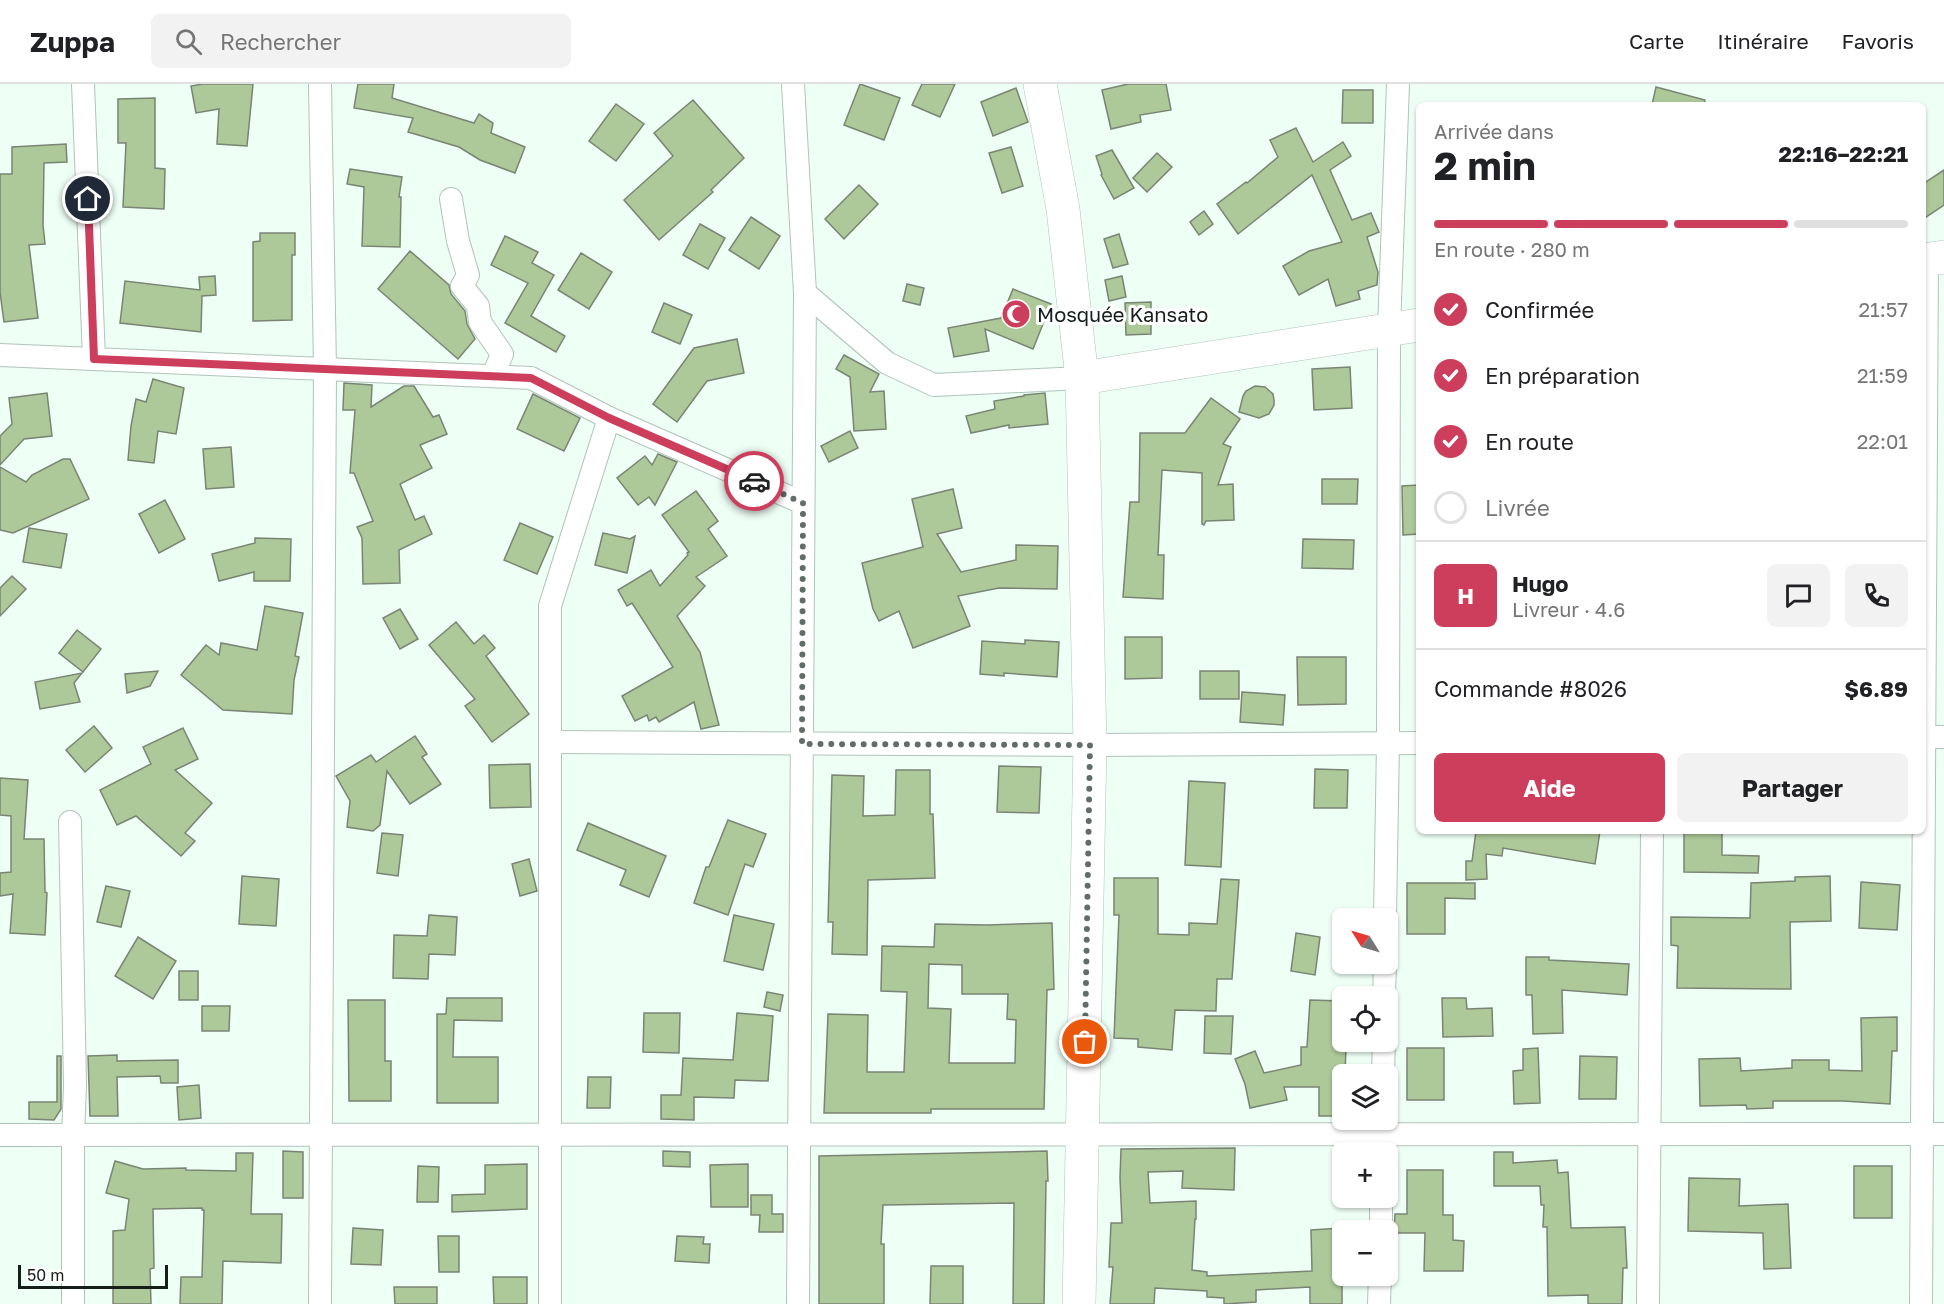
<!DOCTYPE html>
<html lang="fr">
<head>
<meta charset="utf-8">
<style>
	body { margin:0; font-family:"Golos Text",sans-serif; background:#f2f2f2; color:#202124; height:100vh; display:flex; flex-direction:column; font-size:22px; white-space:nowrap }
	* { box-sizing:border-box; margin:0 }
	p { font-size:20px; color:#757577 }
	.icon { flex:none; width:33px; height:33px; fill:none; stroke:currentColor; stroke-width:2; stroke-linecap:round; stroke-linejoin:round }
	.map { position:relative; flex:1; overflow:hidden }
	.panel { position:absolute; left:1416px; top:18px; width:510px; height:732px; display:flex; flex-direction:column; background:#fff; border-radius:9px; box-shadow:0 2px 4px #0004 }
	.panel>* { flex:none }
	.needle { width:39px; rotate:307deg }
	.fabs { position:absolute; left:1332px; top:824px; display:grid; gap:12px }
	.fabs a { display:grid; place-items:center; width:66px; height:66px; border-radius:9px; background:#fff; box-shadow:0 2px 4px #0004; font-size:30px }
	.scale { position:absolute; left:18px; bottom:15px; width:150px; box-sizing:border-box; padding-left:6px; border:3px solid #161e1a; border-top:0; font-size:16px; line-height:21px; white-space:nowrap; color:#161e1a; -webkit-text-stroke:4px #fff; paint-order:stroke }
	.pin { position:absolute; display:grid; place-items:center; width:51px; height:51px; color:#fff; margin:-26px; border:3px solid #fff; border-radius:50%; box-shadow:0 2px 6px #0007 }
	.courier { position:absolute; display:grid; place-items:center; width:60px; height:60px; margin:-30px; border:4px solid #cd3e5d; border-radius:50%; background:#fff; color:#222; box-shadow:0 2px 8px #0007 }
	.head em { font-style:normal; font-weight:700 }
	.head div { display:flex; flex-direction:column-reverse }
	.head { display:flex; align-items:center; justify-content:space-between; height:102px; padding:0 18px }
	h1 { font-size:39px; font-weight:700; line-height:45px }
	.bar { display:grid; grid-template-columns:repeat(4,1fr); gap:9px 6px; align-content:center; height:72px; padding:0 18px }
	.bar i { height:8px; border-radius:4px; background:#e0e0e0 }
	.bar .selected { background:#cd3e5d }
	.bar p { grid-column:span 4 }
	.line { display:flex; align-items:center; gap:15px; padding:0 18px; border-top:2px solid #e0e0e0 }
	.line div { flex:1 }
	.round { display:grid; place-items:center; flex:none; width:63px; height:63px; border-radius:9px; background:#f2f2f2 }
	ol { padding:0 18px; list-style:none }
	li { display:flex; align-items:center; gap:18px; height:66px }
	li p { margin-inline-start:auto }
	li .icon { padding:6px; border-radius:50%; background:#cd3e5d; color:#fff; stroke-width:4 }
	li:last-child { color:#757577 }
	li i { width:33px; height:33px; border:3px solid #e0e0e0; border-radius:50% }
	.cta { display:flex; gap:12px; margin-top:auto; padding:12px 18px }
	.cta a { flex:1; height:69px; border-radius:9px; background:#cd3e5d; color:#fff; font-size:24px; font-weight:700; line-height:69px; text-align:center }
	.cta a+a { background:#f2f2f2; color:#202124 }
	header { display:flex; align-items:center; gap:36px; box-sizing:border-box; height:84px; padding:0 30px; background:#fff; border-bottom:2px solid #e0e0e0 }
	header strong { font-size:28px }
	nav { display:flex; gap:33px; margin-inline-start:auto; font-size:21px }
	.search { width:420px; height:54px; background:#f2f2f2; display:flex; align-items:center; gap:15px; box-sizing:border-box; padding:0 21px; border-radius:9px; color:#757577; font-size:22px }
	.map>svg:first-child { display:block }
</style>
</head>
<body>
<header>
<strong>Zuppa</strong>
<div class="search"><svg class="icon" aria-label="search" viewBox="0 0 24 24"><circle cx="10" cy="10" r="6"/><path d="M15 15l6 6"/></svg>Rechercher</div>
<nav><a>Carte</a><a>Itinéraire</a><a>Favoris</a></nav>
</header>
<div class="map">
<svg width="1944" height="1220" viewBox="0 0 1944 1220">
	<rect width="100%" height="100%" fill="#eefff6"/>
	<g fill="#adc99a" stroke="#7a8473" stroke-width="1.5" fill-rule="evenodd">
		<polygon points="203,0 253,0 247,62 217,60 219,25 196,29 191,2"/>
		<polygon points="358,0 394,0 392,14 474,39 479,30 493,39 491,49 525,63 515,89 480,76 459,63 408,48 413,34 354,24"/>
		<polygon points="860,0 900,14 884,56 844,41"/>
		<polygon points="922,0 955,0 940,33 912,21"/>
		<polygon points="1128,0 1166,0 1171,26 1140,31 1141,38 1111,45 1102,6"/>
		<polygon points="1656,3 1705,16 1704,21 1652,21"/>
		<polygon points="1016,4 1028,38 993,52 981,18"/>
		<polygon points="1343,6 1373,6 1373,39 1342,39"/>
		<polygon points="155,14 155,84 165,85 164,125 123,123 126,59 118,59 118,15"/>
		<polygon points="693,16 744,74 711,106 713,108 659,156 624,116 673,72 654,49"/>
		<polygon points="616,20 644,40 616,77 589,57"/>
		<polygon points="1296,44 1313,78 1343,58 1351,72 1330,86 1352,136 1371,129 1379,148 1367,153 1378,188 1377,201 1358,207 1360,215 1336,222 1328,195 1299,211 1283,182 1309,167 1342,158 1312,91 1238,150 1217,120 1246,98 1247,99 1278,73 1270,56"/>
		<polygon points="66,60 67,78 44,79 43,141 45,160 29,161 38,234 4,238 0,208 0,90 12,90 12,63"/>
		<polygon points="1011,63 1023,102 1002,109 989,69"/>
		<polygon points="1112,66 1134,104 1114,115 1101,91 1102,90 1096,72"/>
		<polygon points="1157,69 1172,83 1147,108 1133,94"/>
		<polygon points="350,85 402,93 399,113 401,113 400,163 362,162 364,103 347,100"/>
		<polygon points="1944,86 1944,121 1923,135 1923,100"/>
		<polygon points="859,101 878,120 844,155 825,135"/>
		<polygon points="1204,127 1213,140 1199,151 1190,138"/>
		<polygon points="751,133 780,152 759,185 729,166"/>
		<polygon points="700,140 725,154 708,185 683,171"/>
		<polygon points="260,149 295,149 295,171 292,171 292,236 253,237 253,158 260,157"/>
		<polygon points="1119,150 1128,180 1113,184 1104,155"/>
		<polygon points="505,152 538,168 532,179 554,191 531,232 565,252 556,268 505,239 528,199 491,181"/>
		<polygon points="410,167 449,201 451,210 465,227 467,240 475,255 458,275 378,205"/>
		<polygon points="581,169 612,188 589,225 558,206"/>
		<polygon points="215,192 216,211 202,212 201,248 120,239 125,197 200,206 199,193"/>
		<polygon points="1122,192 1126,213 1109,217 1105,196"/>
		<polygon points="907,200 924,204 920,221 903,217"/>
		<polygon points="1013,205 1051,220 1033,265 985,245 989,267 954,273 948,244 1001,234"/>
		<polygon points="1151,218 1151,250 1126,251 1125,219"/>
		<polygon points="664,219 692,231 680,260 652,248"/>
		<polygon points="737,255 744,289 707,297 677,338 653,320 694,264"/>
		<polygon points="844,271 879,290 870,308 884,307 886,345 854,347 850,293 836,285"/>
		<polygon points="1350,283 1352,324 1314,326 1312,285"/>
		<polygon points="153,295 184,304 176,350 158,347 154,379 128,376 131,342 136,315 146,318"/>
		<polygon points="344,299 372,301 371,323 404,302 414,302 433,333 439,331 447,350 420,361 432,384 400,400 415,436 424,432 432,450 399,466 400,499 363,500 362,454 357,443 373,437 354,389 350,389 355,326 343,326"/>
		<polygon points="1255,302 1265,303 1273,310 1274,316 1274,321 1269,330 1259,334 1239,328 1243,312 1246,307"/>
		<polygon points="47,309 52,352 24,355 0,381 0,352 12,340 9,314"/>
		<polygon points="1045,309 1048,340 1009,344 1009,341 971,349 966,332 995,325 994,317 1024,312 1024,311"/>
		<polygon points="533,310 580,334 564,367 517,345"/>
		<polygon points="1211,314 1240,335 1223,360 1231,363 1218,401 1233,400 1234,436 1206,437 1204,441 1202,440 1202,389 1162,386 1158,471 1164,471 1163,515 1123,513 1130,418 1139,418 1140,349 1185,349"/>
		<polygon points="850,347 858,364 829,378 821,362"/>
		<polygon points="231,363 234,403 206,405 203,365"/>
		<polygon points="658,370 677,378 655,421 649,413 638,421 617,394 645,372 652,381"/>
		<polygon points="63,375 70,375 89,415 13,449 0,446 0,383 26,398 32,391"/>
		<polygon points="1322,395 1358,395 1357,420 1322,420"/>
		<polygon points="1419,401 1419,450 1403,451 1402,402"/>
		<polygon points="953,405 962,444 937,450 961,488 1016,476 1016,461 1058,462 1057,505 999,504 958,512 970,542 913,564 899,527 879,537 873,525 862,479 923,463 912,415"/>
		<polygon points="696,407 718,437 708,445 727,472 696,493 705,502 677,532 700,568 719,641 701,645 694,618 659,638 656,633 649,637 647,631 635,637 622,612 673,583 632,519 627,522 618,506 651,486 660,502 688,471 687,469 689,468 662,431"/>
		<polygon points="165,416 185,455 159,469 139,430"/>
		<polygon points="520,439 553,453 537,490 504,476"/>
		<polygon points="29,444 67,450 61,484 23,478"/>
		<polygon points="603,449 630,455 635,452 627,489 595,481"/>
		<polygon points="255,454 291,455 290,497 254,497 254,488 219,497 212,470 255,459"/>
		<polygon points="1303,455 1354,456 1353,485 1302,484"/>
		<polygon points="12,492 26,505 0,532 0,504"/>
		<polygon points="265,522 303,529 295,572 299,573 294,596 292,630 223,626 181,591 206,561 219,571 221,559 257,566"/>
		<polygon points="400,525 418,555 400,565 383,534"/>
		<polygon points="456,538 474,560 484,551 495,564 486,572 529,630 492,658 465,622 475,615 429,561"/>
		<polygon points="77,546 101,565 83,588 59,569"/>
		<polygon points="1125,553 1162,553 1162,594 1125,595"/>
		<polygon points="1025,556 1059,558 1057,593 1004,589 1004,592 980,590 982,557 1025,560"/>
		<polygon points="1297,573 1346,573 1346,620 1298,621"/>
		<polygon points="158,587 150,602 127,609 125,590"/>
		<rect x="1200" y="587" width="39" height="28"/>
		<polygon points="82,589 74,599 80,618 40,625 35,598"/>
		<polygon points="1242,608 1285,611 1283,641 1240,638"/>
		<polygon points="94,642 112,664 85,688 66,666"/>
		<polygon points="183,644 198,675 175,686 212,719 185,749 195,757 181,772 136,732 117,741 100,706 151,680 143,663"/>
		<polygon points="415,652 427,670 422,673 441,700 410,720 387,687 380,741 373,747 347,743 350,717 336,692 371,671 376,678"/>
		<polygon points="530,680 531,723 490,724 489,681"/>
		<polygon points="999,682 1041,683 1039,729 997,728"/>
		<polygon points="1315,685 1348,686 1347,724 1314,724"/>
		<polygon points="896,686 930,686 930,730 933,730 935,794 868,796 867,871 832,870 833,838 828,838 832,691 864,692 863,732 895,731"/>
		<polygon points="0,694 28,696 24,755 44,755 45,808 47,809 45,851 10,849 13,810 0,812 0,789 11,788 11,732 0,731"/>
		<polygon points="1189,697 1225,699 1221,783 1185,781"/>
		<polygon points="728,736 766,750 753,783 745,780 728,831 694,819 706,783 709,783"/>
		<polygon points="588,739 666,772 649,813 620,801 626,786 577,766"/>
		<polygon points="1476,747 1600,747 1595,780 1503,764 1502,772 1486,770 1487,795 1466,796 1466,777 1472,777"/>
		<polygon points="1684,747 1722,747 1722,771 1759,772 1758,789 1684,788"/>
		<polygon points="382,749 403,751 398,792 377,789"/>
		<polygon points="529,775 537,807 520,812 512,780"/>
		<polygon points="242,792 279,795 276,842 239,840"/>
		<polygon points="1830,792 1831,837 1790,838 1791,905 1677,904 1678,862 1671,861 1671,833 1750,834 1751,799 1795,797 1795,793"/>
		<polygon points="1114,794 1158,794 1158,850 1189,851 1189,839 1217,840 1221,795 1239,796 1232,895 1217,895 1216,927 1175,926 1172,966 1138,963 1138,955 1114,954 1119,831 1114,831"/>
		<polygon points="1861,798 1900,801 1897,846 1859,844"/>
		<polygon points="1407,799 1475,799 1475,815 1445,814 1445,850 1407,850"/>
		<polygon points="106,802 130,807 121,843 97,838"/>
		<polygon points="429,831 457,833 455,871 429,870 428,895 393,894 394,851 427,852"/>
		<polygon points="734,831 774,840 763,886 724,877"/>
		<path d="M1052,839L1054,905L1047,906L1044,1025H931V1029H824L828,930L868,931L867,988H904L907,908L881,907L882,862L934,863L935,840L987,841ZM929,880L962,881V910H1008L1007,935L1016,936L1015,979H949L951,925L928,924Z"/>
		<polygon points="1296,849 1320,853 1315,891 1291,887"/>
		<polygon points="138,853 176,877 153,915 115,892"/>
		<polygon points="1526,873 1549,873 1549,876 1629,880 1627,911 1562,906 1563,949 1533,950 1532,911 1526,911"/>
		<rect x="179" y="887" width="19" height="29"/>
		<polygon points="767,908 783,911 780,927 764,923"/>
		<polygon points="447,914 502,914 502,937 454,936 453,973 498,973 498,1019 437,1019 437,930 446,930"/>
		<polygon points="1442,914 1466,914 1467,925 1492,924 1493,952 1443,953"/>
		<polygon points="348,916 385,916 385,977 391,977 391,1017 349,1017"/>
		<polygon points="1310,916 1342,917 1340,963 1346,963 1345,990 1342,990 1342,1032 1319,1032 1319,1003 1284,1003 1287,1016 1250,1024 1245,1000 1235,975 1255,967 1264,989 1301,981 1301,963 1307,963"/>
		<polygon points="202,922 230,922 229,947 202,947"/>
		<polygon points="644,929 680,929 679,969 643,968"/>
		<polygon points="737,929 773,932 768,997 735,996 734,1014 694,1013 694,1036 661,1035 661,1011 681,1011 683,974 733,976"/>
		<polygon points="1205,932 1233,932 1231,970 1204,969"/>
		<polygon points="1897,933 1897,967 1892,967 1890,1020 1843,1017 1773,1017 1773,1024 1747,1025 1746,1021 1700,1022 1699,975 1740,974 1741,987 1792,984 1792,976 1829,976 1829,986 1862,987 1861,934"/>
		<rect x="1407" y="964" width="37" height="52"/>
		<polygon points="1538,964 1540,1019 1514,1020 1513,987 1523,986 1523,965"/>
		<polygon points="117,971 117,977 178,976 178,999 161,999 160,992 117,993 118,1032 90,1032 88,972"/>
		<polygon points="57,972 61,972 61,1025 54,1036 29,1035 29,1018 57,1018"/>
		<polygon points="1580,972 1617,973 1616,1015 1579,1015"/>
		<polygon points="588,993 611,993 610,1024 587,1024"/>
		<polygon points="199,1001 201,1034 179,1036 177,1003"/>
		<polygon points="1235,1064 1234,1106 1182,1104 1183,1087 1148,1088 1150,1119 1196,1117 1196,1135 1195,1135 1192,1186 1207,1188 1207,1192 1312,1187 1311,1146 1342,1144 1342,1220 1310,1220 1310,1203 1256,1206 1256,1218 1224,1220 1224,1214 1207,1213 1207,1207 1155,1204 1154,1220 1110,1220 1113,1183 1109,1183 1111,1139 1122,1139 1120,1094 1121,1065"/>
		<polygon points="283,1067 303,1068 303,1114 283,1114"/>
		<polygon points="663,1067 690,1068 690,1083 663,1082"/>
		<polygon points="1047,1067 1048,1097 1046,1097 1044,1220 1013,1220 1014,1119 883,1121 881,1160 884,1160 884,1220 819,1220 819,1072"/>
		<polygon points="1494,1068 1513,1068 1513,1079 1557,1076 1558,1089 1568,1088 1571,1144 1625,1143 1627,1184 1623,1184 1622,1220 1588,1220 1588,1211 1548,1212 1547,1143 1543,1143 1544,1121 1541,1121 1540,1102 1494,1102"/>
		<polygon points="236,1069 253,1069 251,1130 282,1130 281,1179 223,1177 222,1220 180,1220 181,1193 202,1193 204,1126 202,1126 202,1124 153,1125 154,1184 150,1185 151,1220 113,1220 113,1147 125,1146 129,1115 106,1109 115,1077 143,1085 186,1084 186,1086 236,1087"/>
		<polygon points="527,1080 527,1125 452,1128 452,1111 485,1110 485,1081"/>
		<polygon points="748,1080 748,1123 711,1123 710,1081"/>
		<polygon points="418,1082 439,1083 438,1118 417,1118"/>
		<rect x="1854" y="1082" width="38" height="52"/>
		<polygon points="1407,1086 1443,1086 1443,1131 1453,1131 1453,1156 1464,1157 1463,1187 1424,1187 1425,1149 1394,1149 1395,1130 1407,1130"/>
		<polygon points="1689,1094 1740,1095 1739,1122 1788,1120 1791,1184 1764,1185 1763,1149 1688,1147"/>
		<polygon points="751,1111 772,1111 772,1130 783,1130 783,1148 759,1148 760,1131 751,1131"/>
		<polygon points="353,1144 383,1146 381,1181 351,1180"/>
		<polygon points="438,1152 459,1152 459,1188 439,1188"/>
		<polygon points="677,1152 704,1153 703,1160 710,1160 709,1179 675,1177"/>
		<polygon points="931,1182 963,1182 963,1220 930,1220"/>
		<polygon points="493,1193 527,1193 527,1220 494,1220"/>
		<polygon points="394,1203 437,1203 437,1220 395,1220"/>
	</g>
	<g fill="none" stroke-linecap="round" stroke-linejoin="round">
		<g stroke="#afc4b9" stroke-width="24">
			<g id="street">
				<polyline points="83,0 94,275"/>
				<polyline points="793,0 805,209 798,1220"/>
				<polyline points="451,115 458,157 468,191 462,202 478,222 480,238 502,270 493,292"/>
				<polyline points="805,209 887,279 934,301 1082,294"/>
				<polyline points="0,271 531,294 609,334 803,419"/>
				<polyline points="1923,653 1944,653"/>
				<polyline points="551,658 1090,661 1419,659"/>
				<polyline points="70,738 75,1002 73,1052 73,1220"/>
				<polyline points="1385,834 1388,659 1389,245 1398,0"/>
				<polyline points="1384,912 1385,879"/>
				<polyline points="1383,990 1384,957"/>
				<polyline points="0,1051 1944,1050"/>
				<polyline points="1382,1068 1382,1035"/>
				<polyline points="1381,1146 1381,1113"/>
				<polyline points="320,1220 325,285 320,0"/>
				<polyline points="550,1220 550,522 609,334"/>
				<polyline points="1379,1220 1380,1191"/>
				<polyline points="1648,1220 1652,747"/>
				<polyline points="1921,1220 1927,175"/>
			</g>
		</g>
		<g stroke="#afc4b9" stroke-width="34">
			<g id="secondary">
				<polyline points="1923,176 1944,173"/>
				<polyline points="1082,294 1419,241"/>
			</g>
		</g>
		<g stroke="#afc4b9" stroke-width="34">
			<polyline id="primary" points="1040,0 1063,125 1082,294 1090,661 1079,1220"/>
		</g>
		<use href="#street" stroke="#fff" stroke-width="22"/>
		<use href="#secondary" stroke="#fff" stroke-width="33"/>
		<use href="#primary" stroke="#fff" stroke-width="33"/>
	</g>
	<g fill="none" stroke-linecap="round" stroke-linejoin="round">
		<polyline stroke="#626d67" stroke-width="6" stroke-dasharray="0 10.8" points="754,397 803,419 802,660 1090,661 1085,958"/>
		<polyline stroke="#cd3e5d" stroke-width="8" points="88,115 94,275 531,294 609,334 754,397"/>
	</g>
	<defs>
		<g id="mosque-disc" transform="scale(1.5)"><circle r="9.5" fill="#cd3e5d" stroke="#fff"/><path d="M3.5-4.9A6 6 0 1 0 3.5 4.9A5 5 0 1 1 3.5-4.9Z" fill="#fff"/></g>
	</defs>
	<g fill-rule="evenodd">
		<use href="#mosque-disc" x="1016" y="230"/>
	</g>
	<g text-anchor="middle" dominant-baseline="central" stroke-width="6" stroke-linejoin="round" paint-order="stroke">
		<g font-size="20" fill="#161e1a" stroke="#fff" text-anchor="start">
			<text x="1037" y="230">Mosquée Kansato</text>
		</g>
	</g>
</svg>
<div class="fabs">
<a><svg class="needle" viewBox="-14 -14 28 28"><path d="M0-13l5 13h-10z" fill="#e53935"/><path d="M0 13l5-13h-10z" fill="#757577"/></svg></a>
<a><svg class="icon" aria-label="locate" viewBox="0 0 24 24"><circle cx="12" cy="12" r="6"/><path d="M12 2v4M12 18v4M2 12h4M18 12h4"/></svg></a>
<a><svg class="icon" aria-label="layers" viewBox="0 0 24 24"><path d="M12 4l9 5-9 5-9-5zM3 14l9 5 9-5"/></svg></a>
<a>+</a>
<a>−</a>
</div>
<div class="scale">50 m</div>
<div class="pin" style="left:1085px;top:958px;background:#ea580c"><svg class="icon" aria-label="bag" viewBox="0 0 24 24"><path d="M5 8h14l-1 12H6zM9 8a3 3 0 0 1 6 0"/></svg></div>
<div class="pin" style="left:88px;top:115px;background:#1f2937"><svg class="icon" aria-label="home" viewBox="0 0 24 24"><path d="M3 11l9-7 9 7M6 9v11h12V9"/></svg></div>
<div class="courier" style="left:754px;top:397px"><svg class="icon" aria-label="car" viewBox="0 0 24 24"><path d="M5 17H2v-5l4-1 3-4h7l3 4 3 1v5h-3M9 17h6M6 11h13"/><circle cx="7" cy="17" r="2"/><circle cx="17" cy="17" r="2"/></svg></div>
<section class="panel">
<div class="head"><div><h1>2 min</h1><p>Arrivée dans</p></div><em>22:16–22:21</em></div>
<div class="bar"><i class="selected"></i><i class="selected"></i><i class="selected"></i><i></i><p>En route · 280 m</p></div>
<ol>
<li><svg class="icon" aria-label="check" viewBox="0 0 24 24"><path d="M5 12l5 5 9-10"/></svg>Confirmée<p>21:57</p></li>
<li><svg class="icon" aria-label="check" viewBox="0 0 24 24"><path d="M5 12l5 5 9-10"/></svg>En préparation<p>21:59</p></li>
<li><svg class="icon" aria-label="check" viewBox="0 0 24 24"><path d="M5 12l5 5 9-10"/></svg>En route<p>22:01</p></li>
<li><i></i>Livrée</li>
</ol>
<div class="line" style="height:108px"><b class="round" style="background:#cd3e5d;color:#fff">H</b><div><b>Hugo</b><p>Livreur · 4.6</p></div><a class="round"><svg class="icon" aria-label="chat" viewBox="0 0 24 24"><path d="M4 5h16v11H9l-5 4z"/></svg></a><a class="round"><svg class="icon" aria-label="phone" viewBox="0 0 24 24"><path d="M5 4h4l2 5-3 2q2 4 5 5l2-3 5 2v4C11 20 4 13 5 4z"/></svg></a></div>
<div class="line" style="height:78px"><div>Commande #8026</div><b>$6.89</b></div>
<div class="cta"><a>Aide</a><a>Partager</a></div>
</section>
</div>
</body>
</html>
